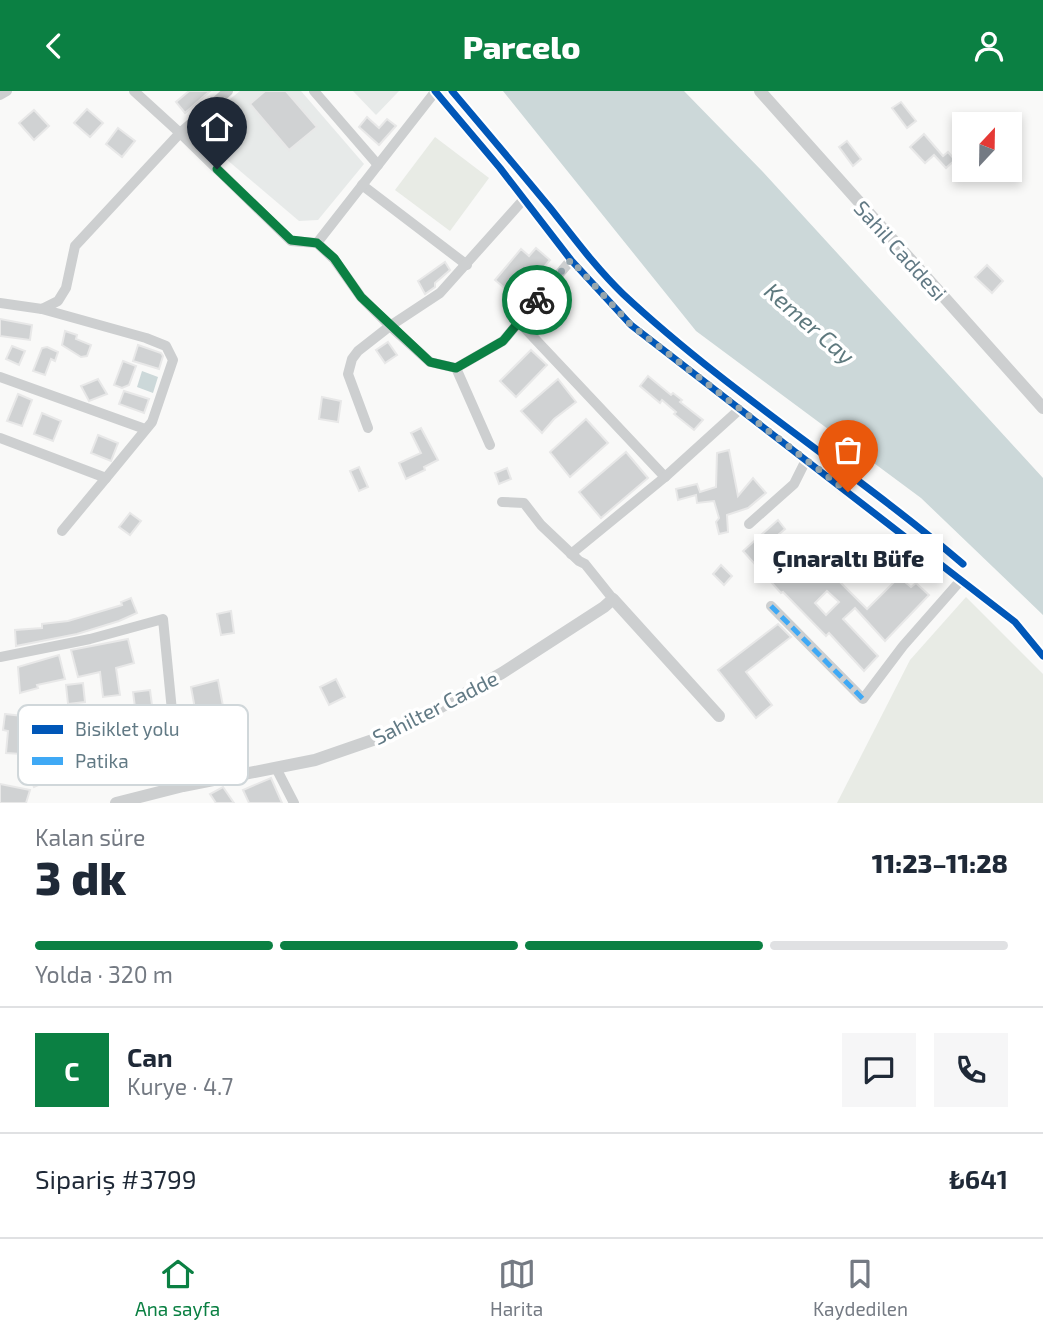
<!DOCTYPE html>
<html lang="tr">
<head>
<meta charset="utf-8">
<style>
	body { margin:0; font-family:"Exo 2",sans-serif; background:#f6f6f7; color:#1f2937; height:100vh; display:flex; flex-direction:column; font-size:26px; white-space:nowrap }
	* { box-sizing:border-box; margin:0 }
	p { font-size:23px; color:#747a83 }
	.icon { flex:none; width:38px; height:38px; fill:none; stroke:currentColor; stroke-width:2; stroke-linecap:round; stroke-linejoin:round }
	.map { position:relative; height:712px; overflow:hidden }
	.panel { display:flex; flex-direction:column; background:#fff; flex:1 }
	.panel>* { flex:none }
	.needle { width:46px; rotate:22deg }
	.fabs { position:absolute; left:952px; top:21px; display:grid; gap:14px }
	.fabs a { display:grid; place-items:center; width:70px; height:70px; border-radius:0px; background:#fff; box-shadow:0 4px 10px #0003; font-size:35px }
	.pin { position:absolute; display:grid; place-items:center; width:60px; height:60px; color:#fff; margin:-72px -30px; border-radius:50% 50% 50% 0; rotate:-45deg; box-shadow:0 0 7px #0007 }
	.pin .icon { rotate:45deg }
	.courier { position:absolute; display:grid; place-items:center; width:70px; height:70px; margin:-35px; border:5px solid #0b8043; border-radius:50%; background:#fff; color:#222; box-shadow:0 2px 9px #0007 }
	.bubble { position:absolute; height:49px; border-radius:0px; background:#fff; box-shadow:0 4px 10px #0003; font-size:23px; font-weight:800; line-height:49px; text-align:center }
	.overview em { font-style:normal; font-weight:800 }
	.overview div { display:flex; flex-direction:column-reverse }
	.overview { display:flex; align-items:center; justify-content:space-between; height:119px; padding:0 35px }
	h1 { font-size:46px; font-weight:800; line-height:52px }
	.bar { display:grid; grid-template-columns:repeat(4,1fr); gap:10px 7px; align-content:center; height:84px; padding:0 35px }
	.bar i { height:9px; border-radius:5px; background:#e0e1e3 }
	.bar .on { background:#0b8043 }
	.bar p { grid-column:span 4 }
	.line { display:flex; align-items:center; gap:18px; padding:0 35px; border-top:2px solid #e0e1e3 }
	.line div { flex:1 }
	.round { display:grid; place-items:center; flex:none; width:74px; height:74px; border-radius:0px; background:#f6f6f7 }
	header { display:flex; justify-content:space-between; align-items:center; height:91px; padding:0 35px; background:#0b8043; color:#fff; font-size:32px; font-weight:800 }
	.tabs { display:flex; justify-content:space-around; align-items:center; height:98px; border-top:2px solid #e0e1e3; background:#fff; font-size:19px; color:#747a83 }
	.tabs a { display:grid; justify-items:center; gap:4px }
	.tabs .on { color:#0b8043 }
	.map>svg:first-child { display:block }
</style>
</head>
<body>
<header><svg class="icon" aria-label="back" viewBox="0 0 24 24"><path d="M15 5l-7 7 7 7"/></svg>Parcelo<svg class="icon" aria-label="person" viewBox="0 0 24 24"><circle cx="12" cy="8" r="4"/><path d="M4 21q1-7 8-7t8 7"/></svg></header>
<div class="map">
<svg width="1043" height="712" viewBox="0 0 1043 712">
	<rect width="100%" height="100%" fill="#f9f9f8"/>
	<g fill="#e7eae9">
		<polygon points="240,0 301,0 364,73 318,129 299,130 192,39"/>
		<polygon points="353,0 399,0 376,24"/>
	</g>
	<g fill="#e8ebe5">
		<polygon points="435,46 489,87 450,140 395,99"/>
		<polygon points="966,506 1043,583 1043,712 837,712 910,569"/>
	</g>
	<g fill="#ccd8d9">
		<polygon points="503,0 684,0 763,81 1043,387 1043,524 921,407 696,240"/>
		<polygon points="142,280 158,286 153,302 137,296"/>
	</g>
	<g fill="#d0d2d3" stroke="#e8e8e8" stroke-width="2" fill-rule="evenodd">
		<polygon points="189,0 210,0 185,22 176,11"/>
		<polygon points="265,0 286,0 317,36 289,59 250,13"/>
		<polygon points="901,11 916,30 907,37 892,17"/>
		<polygon points="87,18 103,32 90,46 74,32"/>
		<polygon points="34,19 49,35 34,49 19,32"/>
		<polygon points="367,26 379,37 387,28 396,35 379,54 359,36"/>
		<polygon points="118,37 135,50 122,66 106,53"/>
		<polygon points="924,43 943,65 948,61 955,69 946,77 934,64 925,72 910,56"/>
		<polygon points="847,50 861,68 853,75 839,56"/>
		<polygon points="536,157 550,169 543,177 550,182 524,214 495,189 521,158 529,165"/>
		<polygon points="445,171 450,179 435,192 435,196 425,203 418,190"/>
		<polygon points="987,174 1003,190 992,202 975,186"/>
		<polygon points="0,228 32,234 30,249 0,245"/>
		<polygon points="65,240 77,244 76,248 91,254 87,265 81,266 62,254"/>
		<polygon points="388,251 397,264 385,272 376,259"/>
		<polygon points="138,254 161,262 163,265 159,278 133,270"/>
		<polygon points="12,255 25,260 19,274 6,268"/>
		<polygon points="47,256 58,261 55,270 51,268 45,284 33,280 42,257"/>
		<polygon points="531,259 547,274 516,306 500,290"/>
		<polygon points="123,270 136,275 129,294 122,297 114,294"/>
		<polygon points="648,285 671,304 673,302 682,309 680,311 703,329 694,339 674,323 676,321 662,309 660,312 640,295"/>
		<polygon points="98,288 107,303 89,310 81,295"/>
		<polygon points="558,288 576,311 554,328 542,342 521,320"/>
		<polygon points="124,300 149,308 144,322 119,313"/>
		<polygon points="18,303 32,309 22,335 7,330"/>
		<polygon points="322,306 341,310 338,331 319,328"/>
		<polygon points="42,322 61,330 53,350 34,343"/>
		<polygon points="586,328 608,352 570,386 550,361"/>
		<polygon points="421,337 438,369 424,376 425,379 406,388 399,372 421,362 411,342"/>
		<polygon points="98,344 118,352 111,370 91,362"/>
		<polygon points="729,359 738,405 753,387 766,402 748,417 727,424 728,441 719,443 716,431 719,427 714,410 697,412 696,404 678,409 676,398 697,393 700,401 716,396 717,362"/>
		<polygon points="626,361 648,387 601,427 579,401"/>
		<polygon points="359,376 368,396 359,400 350,380"/>
		<polygon points="507,377 511,388 499,393 495,382"/>
		<polygon points="130,422 141,430 130,444 119,436"/>
		<path d="M778,429L785,438L771,450L792,474L806,461L823,480L826,477L867,518L899,486L911,496L916,492L929,504L885,550L855,517L843,528L878,565L864,580L829,542L826,545L783,501L781,502L743,460ZM827,500L839,511L826,524L815,512Z"/>
		<polygon points="721,474 732,485 724,494 713,483"/>
		<polygon points="131,507 137,522 119,530 77,543 16,555 15,539 42,537 42,533 68,530 122,514 121,511"/>
		<polygon points="231,520 234,542 221,544 217,523"/>
		<polygon points="778,533 791,546 746,581 772,614 756,627 718,579"/>
		<polygon points="128,548 134,572 116,577 120,604 103,606 100,581 78,586 71,559"/>
		<polygon points="59,564 65,588 37,594 38,597 20,602 18,576"/>
		<polygon points="336,588 345,606 329,614 320,596"/>
		<polygon points="218,589 231,657 225,659 229,677 202,682 198,669 204,667 191,596"/>
		<polygon points="83,592 85,611 68,613 66,594"/>
		<polygon points="150,599 156,645 139,647 133,601"/>
		<polygon points="5,623 32,626 31,642 25,642 22,663 6,662 8,640 3,639"/>
		<polygon points="42,675 48,690 34,696 28,681"/>
		<polygon points="271,687 282,712 249,712 243,699"/>
		<polygon points="0,693 30,699 26,712 0,712"/>
		<polygon points="223,696 234,712 216,712 210,703"/>
	</g>
	<g fill="none" stroke-linecap="round" stroke-linejoin="round">
		<g stroke="#cdcfd0" stroke-width="10">
			<polyline points="134,0 180,42 228,0"/>
			<polyline points="314,0 378,74"/>
			<polyline points="435,0 500,77 571,169 631,234 1015,531 1043,565"/>
			<polyline points="0,4 7,0"/>
			<polyline points="362,94 467,174"/>
			<polyline points="317,152 334,168 361,206 390,235 430,271 456,277"/>
			<polyline points="0,212 42,218 58,210 66,197 75,155 180,42 291,150 317,152 435,1"/>
			<polyline points="519,231 665,386"/>
			<polyline points="0,286 145,338"/>
			<polyline points="368,337 348,283 352,268 358,260 390,235 440,202 524,108"/>
			<polyline points="0,347 106,387 152,331 173,269 166,255 146,247 42,218"/>
			<polyline points="490,354 456,277 503,250 571,169"/>
			<polyline points="502,411 524,412 541,434 579,470 585,473 613,508"/>
			<polyline points="749,433 794,393 806,369"/>
			<polyline points="62,440 106,387"/>
			<polyline points="571,463 665,386 740,318"/>
			<polyline points="771,515 863,608 903,555 961,489"/>
			<polyline points="0,566 90,548 163,528 177,671 183,695"/>
			<polyline points="276,677 294,712"/>
		</g>
		<g stroke="#cdcfd0" stroke-width="12">
			<polyline points="760,0 1043,317"/>
			<polyline points="116,712 183,695 315,669 396,641 502,582 604,516 613,508 719,625"/>
		</g>
		<polyline stroke="#3fa9f5" stroke-width="5" stroke-dasharray="10 5" stroke-linecap="butt" points="771,515 863,608"/>
		<g stroke="#fff" stroke-width="11">
			<g id="cycleway">
				<polyline points="435,0 500,77 571,169 631,234 1015,531 1043,565"/>
				<path d="M452,0C485,39 518,78 551,118C574,147 596,177 623,203C729,302 853,379 963,473"/>
			</g>
		</g>
		<use href="#cycleway" stroke="#0057b8" stroke-width="7"/>
	</g>
	<g fill="none" stroke-linecap="round" stroke-linejoin="round">
		<polyline stroke="#97a6ad" stroke-width="7" stroke-dasharray="0 12.6" points="537,209 571,169 631,234 848,401"/>
		<polyline stroke="#0b8043" stroke-width="9" points="217,78 291,149 317,152 334,167 361,206 430,271 456,277 503,250 537,209"/>
	</g>
	<g text-anchor="middle" dominant-baseline="central" stroke-width="7" stroke-linejoin="round" paint-order="stroke">
		<g font-size="21" fill="#627a85" stroke="#fff">
			<text transform="translate(901 159) rotate(48)">Sahil Caddesi</text>
			<text transform="translate(435 616) rotate(-27)">Sahilter Cadde</text>
		</g>
		<g font-size="23" font-style="italic" fill="#5e797e" stroke="#fff">
			<text transform="translate(810 232) rotate(41)">Kemer Cay</text>
		</g>
	</g>
	<rect x="18" y="614" width="230" height="80" rx="10" fill="#fff" stroke="#d0d7da" stroke-width="2"/>
	<rect x="32" y="634" width="31" height="9" fill="#0057b8"/>
	<rect x="32" y="666" width="31" height="8" fill="#3fa9f5"/>
	<g font-size="19" fill="#627a85">
		<text x="75" y="645">Bisiklet yolu</text>
		<text x="75" y="677">Patika</text>
	</g>
</svg>
<div class="fabs">
<a><svg class="needle" viewBox="-14 -14 28 28"><path d="M0-13l5 13h-10z" fill="#e53935"/><path d="M0 13l5-13h-10z" fill="#747a83"/></svg></a>
</div>
<div class="pin" style="left:848px;top:401px;background:#ea580c"><svg class="icon" aria-label="bag" viewBox="0 0 24 24"><path d="M5 8h14l-1 12H6zM9 8a3 3 0 0 1 6 0"/></svg></div>
<div class="pin" style="left:217px;top:78px;background:#1f2937"><svg class="icon" aria-label="home" viewBox="0 0 24 24"><path d="M3 11l9-7 9 7M6 9v11h12V9"/></svg></div>
<div class="courier" style="left:537px;top:209px"><svg class="icon" aria-label="bike" viewBox="0 0 24 24"><circle cx="6" cy="16" r="4"/><circle cx="18" cy="16" r="4"/><path d="M6 16l4-8h5l3 8M10 8l3 8H6M13 5h3"/></svg></div>
<div class="bubble" style="left:754px;top:443px;width:189px">Çınaraltı Büfe</div>
</div>
<section class="panel">
<div class="overview"><div><h1>3 dk</h1><p>Kalan süre</p></div><em>11:23–11:28</em></div>
<div class="bar"><i class="on"></i><i class="on"></i><i class="on"></i><i></i><p>Yolda · 320 m</p></div>
<div class="line" style="height:126px"><b class="round" style="background:#0b8043;color:#fff">C</b><div><b>Can</b><p>Kurye · 4.7</p></div><a class="round"><svg class="icon" aria-label="chat" viewBox="0 0 24 24"><path d="M4 5h16v11H9l-5 4z"/></svg></a><a class="round"><svg class="icon" aria-label="phone" viewBox="0 0 24 24"><path d="M5 4h4l2 5-3 2q2 4 5 5l2-3 5 2v4C11 20 4 13 5 4z"/></svg></a></div>
<div class="line" style="height:91px"><div>Sipariş #3799</div><b>₺641</b></div>
</section>
<nav class="tabs">
<a class="on"><svg class="icon" aria-label="home" viewBox="0 0 24 24"><path d="M3 11l9-7 9 7M6 9v11h12V9"/></svg>Ana sayfa</a>
<a><svg class="icon" aria-label="map" viewBox="0 0 24 24"><path d="M3 6l6-2 6 2 6-2v14l-6 2-6-2-6 2zM9 4v14M15 6v14"/></svg>Harita</a>
<a><svg class="icon" aria-label="saved" viewBox="0 0 24 24"><path d="M7 4h10v16l-5-4-5 4z"/></svg>Kaydedilen</a>
</nav>
</body>
</html>
